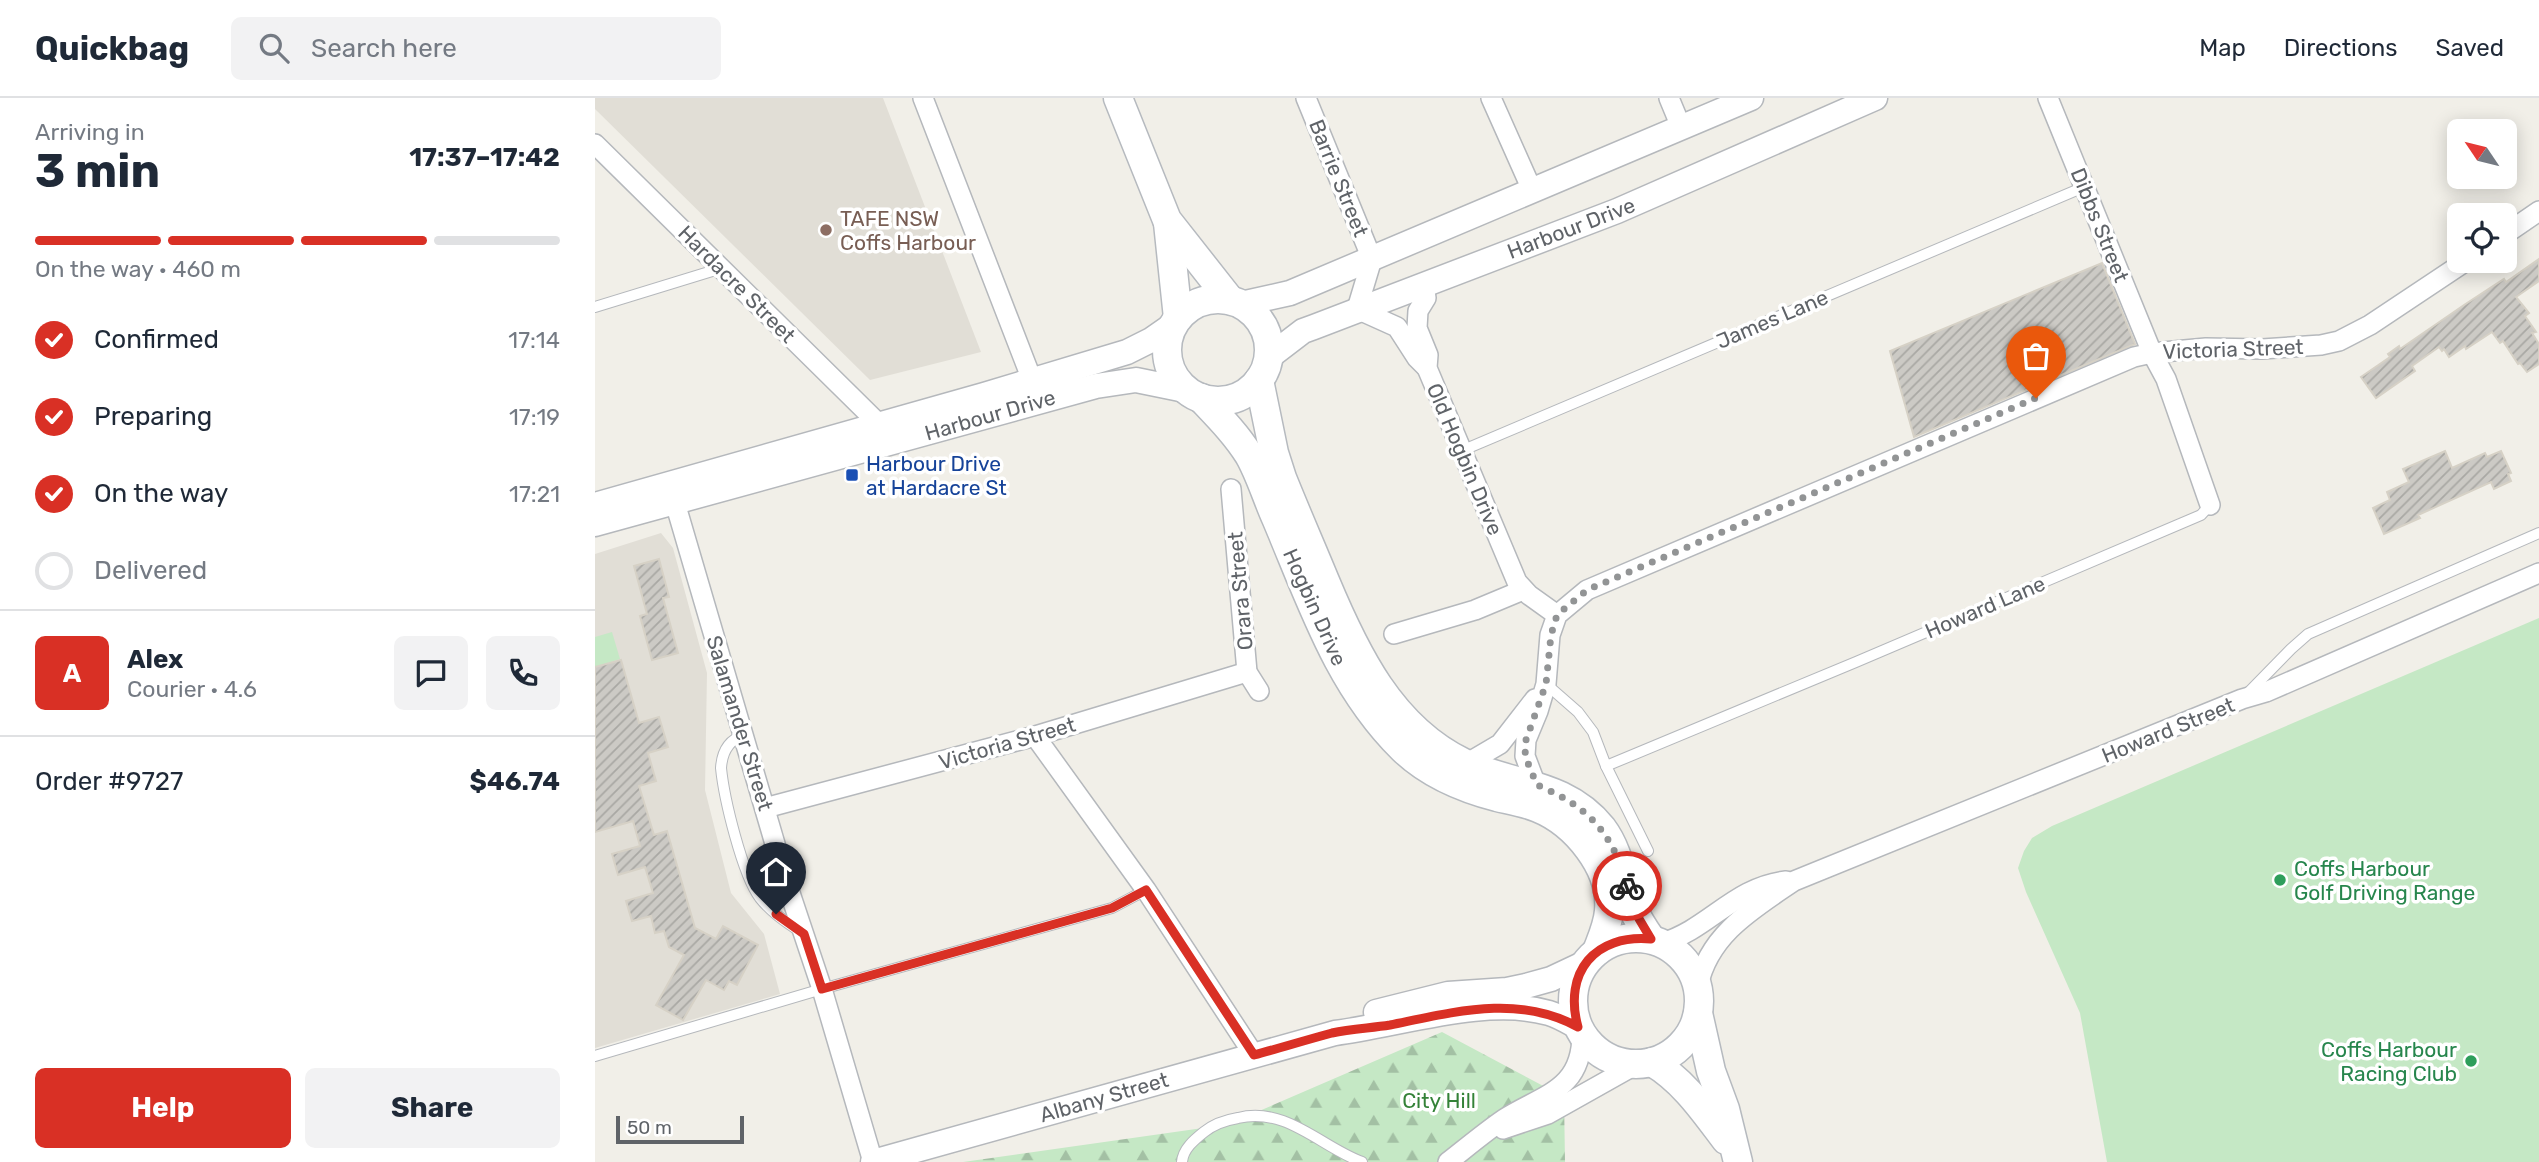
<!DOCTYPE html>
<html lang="en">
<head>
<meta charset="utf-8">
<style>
	body { margin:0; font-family:Rubik,sans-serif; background:#f2f2f3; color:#1f2937; height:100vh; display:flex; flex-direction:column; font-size:26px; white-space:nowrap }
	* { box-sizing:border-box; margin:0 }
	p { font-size:23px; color:#747a83 }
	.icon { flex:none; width:38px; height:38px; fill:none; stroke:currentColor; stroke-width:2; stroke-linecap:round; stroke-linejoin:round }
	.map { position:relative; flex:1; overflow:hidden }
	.drawer { display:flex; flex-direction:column; background:#fff; width:595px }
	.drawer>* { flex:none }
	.needle { width:46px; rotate:305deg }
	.controls { position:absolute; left:1852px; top:21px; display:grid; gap:14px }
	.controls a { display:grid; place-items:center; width:70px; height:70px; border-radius:10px; background:#fff; box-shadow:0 4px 18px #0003; font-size:35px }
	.scale { position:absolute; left:21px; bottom:18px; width:128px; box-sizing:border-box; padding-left:7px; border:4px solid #5f6368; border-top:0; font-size:19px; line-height:24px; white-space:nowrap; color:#5f6368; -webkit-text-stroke:5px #fff; paint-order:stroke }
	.pin { position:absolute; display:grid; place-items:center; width:60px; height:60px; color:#fff; margin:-72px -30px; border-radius:50% 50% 50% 0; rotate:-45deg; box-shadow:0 0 7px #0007 }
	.pin .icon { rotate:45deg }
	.courier { position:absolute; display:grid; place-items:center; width:70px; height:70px; margin:-35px; border:5px solid #d93025; border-radius:50%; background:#fff; color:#222; box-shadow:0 2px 9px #0007 }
	.overview em { font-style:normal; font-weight:700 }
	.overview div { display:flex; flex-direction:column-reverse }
	.overview { display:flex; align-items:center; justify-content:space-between; height:119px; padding:0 35px }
	h1 { font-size:46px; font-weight:700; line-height:52px }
	.bar { display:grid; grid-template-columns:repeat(4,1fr); gap:10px 7px; align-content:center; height:84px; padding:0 35px }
	.bar i { height:9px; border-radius:5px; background:#e0e1e3 }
	.bar .active { background:#d93025 }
	.bar p { grid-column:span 4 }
	.line { display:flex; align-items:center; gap:18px; padding:0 35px; border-top:2px solid #e0e1e3 }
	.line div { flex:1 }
	.round { display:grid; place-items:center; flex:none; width:74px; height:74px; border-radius:10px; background:#f2f2f3 }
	ol { padding:0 35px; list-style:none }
	li { display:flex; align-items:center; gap:21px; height:77px }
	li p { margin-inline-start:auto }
	li .icon { padding:7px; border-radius:50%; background:#d93025; color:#fff; stroke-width:4 }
	li:last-child { color:#747a83 }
	li i { width:38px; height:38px; border:4px solid #e0e1e3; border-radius:50% }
	.primary-button { display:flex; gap:14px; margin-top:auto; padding:14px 35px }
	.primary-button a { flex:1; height:80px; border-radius:10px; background:#d93025; color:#fff; font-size:28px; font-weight:700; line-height:80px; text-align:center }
	.primary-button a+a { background:#f2f2f3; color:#1f2937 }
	header { display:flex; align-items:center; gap:42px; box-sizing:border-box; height:98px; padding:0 35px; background:#fff; border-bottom:2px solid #e0e1e3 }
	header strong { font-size:33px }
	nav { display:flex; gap:38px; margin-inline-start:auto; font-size:24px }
	.search { width:490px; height:63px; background:#f2f2f3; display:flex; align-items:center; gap:18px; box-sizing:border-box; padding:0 24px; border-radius:10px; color:#747a83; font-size:26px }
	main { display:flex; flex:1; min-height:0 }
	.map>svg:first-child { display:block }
</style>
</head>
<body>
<header>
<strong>Quickbag</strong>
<div class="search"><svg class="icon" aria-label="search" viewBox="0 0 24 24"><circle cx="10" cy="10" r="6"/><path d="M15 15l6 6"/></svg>Search here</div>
<nav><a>Map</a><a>Directions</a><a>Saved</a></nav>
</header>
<main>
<section class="drawer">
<div class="overview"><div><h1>3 min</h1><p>Arriving in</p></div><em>17:37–17:42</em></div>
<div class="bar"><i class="active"></i><i class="active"></i><i class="active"></i><i></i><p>On the way · 460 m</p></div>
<ol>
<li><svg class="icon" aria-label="check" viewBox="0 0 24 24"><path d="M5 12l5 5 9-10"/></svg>Confirmed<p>17:14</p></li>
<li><svg class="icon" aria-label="check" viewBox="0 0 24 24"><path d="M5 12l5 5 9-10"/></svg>Preparing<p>17:19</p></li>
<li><svg class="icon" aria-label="check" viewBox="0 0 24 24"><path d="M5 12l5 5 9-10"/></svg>On the way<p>17:21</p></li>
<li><i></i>Delivered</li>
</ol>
<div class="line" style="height:126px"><b class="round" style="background:#d93025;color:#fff">A</b><div><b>Alex</b><p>Courier · 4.6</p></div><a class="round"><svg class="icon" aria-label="chat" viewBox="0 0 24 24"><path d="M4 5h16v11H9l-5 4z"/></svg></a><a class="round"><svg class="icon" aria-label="phone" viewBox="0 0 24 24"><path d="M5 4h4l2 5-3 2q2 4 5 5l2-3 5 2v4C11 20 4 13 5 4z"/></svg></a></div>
<div class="line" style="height:91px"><div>Order #9727</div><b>$46.74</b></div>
<div class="primary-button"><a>Help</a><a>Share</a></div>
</section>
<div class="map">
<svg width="1944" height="1064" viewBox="0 0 1944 1064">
	<defs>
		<pattern id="forest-firs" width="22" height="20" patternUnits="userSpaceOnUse" patternTransform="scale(1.75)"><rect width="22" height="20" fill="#c5e8c5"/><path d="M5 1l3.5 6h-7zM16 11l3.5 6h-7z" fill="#a3c0a4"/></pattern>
		<pattern id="building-hatch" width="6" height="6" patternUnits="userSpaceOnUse" patternTransform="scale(1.75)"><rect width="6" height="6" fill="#cccac5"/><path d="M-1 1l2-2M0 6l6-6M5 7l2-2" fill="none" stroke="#a9a8a4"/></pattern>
	</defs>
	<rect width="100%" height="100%" fill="#f1efe8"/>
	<g fill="#e1ded6">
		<polygon points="0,0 288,0 386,254 275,282 0,11"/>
		<polygon points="66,435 78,450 112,575 110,692 136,795 169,836 185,896 0,950 0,456"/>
	</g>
	<polygon fill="url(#forest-firs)" points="847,934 969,999 970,1064 368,1064 615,1029 655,1017"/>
	<g fill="#c5e8c5">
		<polygon points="1944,520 1944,1064 1512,1064 1485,915 1431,794 1423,770 1429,753 1437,740 1457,728"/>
		<polygon points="17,534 25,561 0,569 0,539"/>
	</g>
	<g fill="url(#building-hatch)" stroke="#d6d1c6" stroke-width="2">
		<polygon points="1944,161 1944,183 1921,199 1934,215 1930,218 1941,234 1937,235 1944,246 1944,266 1932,274 1925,265 1923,266 1908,243 1905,245 1897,234 1871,251 1870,248 1854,259 1849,251 1847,253 1844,249 1817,268 1820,273 1781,300 1766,279 1795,259 1793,256 1804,248 1805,251 1869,207 1909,181 1911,184"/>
		<polygon points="1507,165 1540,246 1319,339 1295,253"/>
		<polygon points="1850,353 1857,370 1890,355 1892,359 1906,353 1916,375 1913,376 1916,383 1899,391 1896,384 1823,417 1825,420 1789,436 1778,410 1795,402 1792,394 1814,384 1808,371"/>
		<polygon points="64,461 74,499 68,500 83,555 57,562 45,518 52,516 39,468"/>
		<polygon points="26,562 44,625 64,619 73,649 53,655 61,683 44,688 59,737 72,733 100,830 121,841 128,828 163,847 142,887 134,883 129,892 111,882 88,922 61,907 89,857 74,849 69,833 60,835 56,818 37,823 31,803 58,795 50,769 23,777 17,756 45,748 38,723 0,734 0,569"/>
	</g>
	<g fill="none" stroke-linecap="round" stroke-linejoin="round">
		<g stroke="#b5b8bc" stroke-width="12">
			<g id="service">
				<polyline points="0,209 127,170"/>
				<polyline points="866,353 1489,89"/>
				<polyline points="951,586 983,614 998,634 1011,668 1053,753"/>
				<polyline points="1652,596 1696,551 1713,536 1944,435"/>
				<path d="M149,637C133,642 127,655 126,670C129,700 147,776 165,800C176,814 191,824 206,834"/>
				<polyline points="1011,668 1261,564 1606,417 1615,407"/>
				<polyline points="0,958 227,891 517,810 551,792"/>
				<path d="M587,1064C588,1051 599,1042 609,1034C619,1026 631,1022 643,1020C691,1008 726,1049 767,1064"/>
			</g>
		</g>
		<g stroke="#b5b8bc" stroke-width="22">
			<g id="minor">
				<polyline points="328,0 437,282"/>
				<polyline points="711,0 777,161 762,211 802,229 822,260 832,270"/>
				<polyline points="896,0 937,92"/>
				<polyline points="1074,0 1086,29"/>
				<polyline points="1453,0 1557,255 1571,281 1615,407"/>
				<polyline points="0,46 285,327"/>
				<polyline points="1909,137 1944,113"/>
				<polyline points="829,186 831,200 823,213 822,230 833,257 832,270 922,484 934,497 962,517"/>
				<polyline points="76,391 190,780 227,891 278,1064"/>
				<polyline points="636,391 652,574 664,593"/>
				<polyline points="799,536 880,512 928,492"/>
				<polyline points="440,638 551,792 659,957"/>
				<polyline points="871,666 905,646 940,601"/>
				<polyline points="941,687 930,658 931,642 943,613 951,586 955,537 962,517 992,492 1539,259 1557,255 1611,250 1667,251 1726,247 1744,243 1775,227 1871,163"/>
				<polyline points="170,710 440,638 652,574"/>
				<path d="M1067,845C1114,831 1139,789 1191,783"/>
				<path d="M1103,888C1114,836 1158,811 1199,783L1647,601L1671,594L1944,475"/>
				<polyline points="908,1031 953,1016 1042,966"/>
				<path d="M853,1064C871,1050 890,1034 909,1021C949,996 987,992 987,936"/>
			</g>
		</g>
		<g stroke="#b5b8bc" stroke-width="27">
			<g id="tertiary">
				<polyline points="646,206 695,195 1156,0"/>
				<polyline points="674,259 708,233 719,229 1022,113 1280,0"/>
				<polyline points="0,407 389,297 532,254 556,242 579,226"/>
				<polyline points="0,426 501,288 541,282 590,292"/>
				<polyline points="781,914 853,896 912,892 931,888 956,881 990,865"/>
				<path d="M278,1064L740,935C804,927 891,897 954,915C964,918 974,924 983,929"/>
			</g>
		</g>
		<g stroke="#b6babf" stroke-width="31">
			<g id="secondary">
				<polyline points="523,0 572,122 635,202"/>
				<polyline points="573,125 583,220"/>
				<circle cx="623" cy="252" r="51"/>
				<path d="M664,282L679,355L687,380C701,415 716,449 730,483C760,555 796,630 869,665C917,688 970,684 1007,730C1025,754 1027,782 1037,809C1042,820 1049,831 1056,841"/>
				<path d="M606,300C623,318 641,336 654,357C665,376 672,400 681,420C716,502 743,587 808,651C834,676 867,690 902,699C915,702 929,704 943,710C980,725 1018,770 1014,813C1013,827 1007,840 1002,853"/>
				<circle cx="1041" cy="903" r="63"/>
				<polyline points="1103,915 1116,973 1130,1011 1143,1064"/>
				<path d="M1057,964C1089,983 1109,1013 1131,1042"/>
			</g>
		</g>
		<use href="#service" stroke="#fff" stroke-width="10"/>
		<use href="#minor" stroke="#fff" stroke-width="19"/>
		<use href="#tertiary" stroke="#fff" stroke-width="24"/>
		<use href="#secondary" stroke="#fff" stroke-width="28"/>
	</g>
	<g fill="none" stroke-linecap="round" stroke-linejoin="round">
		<path stroke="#929495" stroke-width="7" stroke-dasharray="0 12.6" d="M1032,788C1018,734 992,708 942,687L930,658L931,642L951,586L956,537L962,517L992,492L1441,300"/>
		<path stroke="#d93025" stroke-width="9" d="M181,816L209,836L227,891L517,810L551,792L659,957C685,950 711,942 737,935C756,931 776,930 795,927C859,914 923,896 983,929C968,874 1000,836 1056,841L1037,809L1032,788"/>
	</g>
	<circle fill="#8d6e63" stroke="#fff" stroke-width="2.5" cx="231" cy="132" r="7"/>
	<rect fill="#1a4fb4" stroke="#fff" stroke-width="2.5" x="250" y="370" width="14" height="14" rx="3.5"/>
	<g fill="#2e9e5b" stroke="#fff" stroke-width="2.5">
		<circle cx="1685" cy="782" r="7"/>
		<circle cx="1876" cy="963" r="7"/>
	</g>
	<g text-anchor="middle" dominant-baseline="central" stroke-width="7" stroke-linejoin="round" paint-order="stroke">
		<g font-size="21" fill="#5f6368" stroke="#fff">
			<text transform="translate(744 80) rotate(68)">Barrie Street</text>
			<text transform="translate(1505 127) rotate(68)">Dibbs Street</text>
			<text transform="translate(976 130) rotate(-21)">Harbour Drive</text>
			<text transform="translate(142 186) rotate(45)">Hardacre Street</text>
			<text transform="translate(1177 221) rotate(-23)">James Lane</text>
			<text transform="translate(1638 251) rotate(-2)">Victoria Street</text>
			<text transform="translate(395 317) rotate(-16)">Harbour Drive</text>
			<text transform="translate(870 361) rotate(67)">Old Hogbin Drive</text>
			<text transform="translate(645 493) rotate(-95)">Orara Street</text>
			<text transform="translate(720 509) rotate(66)">Hogbin Drive</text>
			<text transform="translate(1390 509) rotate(-23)">Howard Lane</text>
			<text transform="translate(145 625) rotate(73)">Salamander Street</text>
			<text transform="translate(1573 632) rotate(-22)">Howard Street</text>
			<text transform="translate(412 645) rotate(-16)">Victoria Street</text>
			<text transform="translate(509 999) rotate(-16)">Albany Street</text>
		</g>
		<g font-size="21" fill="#785e54" stroke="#fff" text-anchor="start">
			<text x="245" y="120">TAFE NSW<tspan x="245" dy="24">Coffs Harbour</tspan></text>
		</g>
		<g font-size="21" fill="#164399" stroke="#fff" text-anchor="start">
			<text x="271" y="365">Harbour Drive<tspan x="271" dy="24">at Hardacre St</tspan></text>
		</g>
		<g font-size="21" fill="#27864d" stroke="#fff" text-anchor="start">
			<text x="1699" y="770">Coffs Harbour<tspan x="1699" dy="24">Golf Driving Range</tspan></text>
			<text x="1862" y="951" text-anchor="end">Coffs Harbour<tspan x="1862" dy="24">Racing Club</tspan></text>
		</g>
		<g font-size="21" fill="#348238" stroke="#fff">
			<text x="844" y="1002">City Hill</text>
		</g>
	</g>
</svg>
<div class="controls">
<a><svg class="needle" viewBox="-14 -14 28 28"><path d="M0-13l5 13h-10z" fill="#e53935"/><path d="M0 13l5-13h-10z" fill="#747a83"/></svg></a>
<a><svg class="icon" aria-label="locate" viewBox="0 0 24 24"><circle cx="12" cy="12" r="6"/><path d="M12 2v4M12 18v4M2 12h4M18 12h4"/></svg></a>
</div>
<div class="scale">50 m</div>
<div class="pin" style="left:1441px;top:300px;background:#ea580c"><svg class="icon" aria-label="bag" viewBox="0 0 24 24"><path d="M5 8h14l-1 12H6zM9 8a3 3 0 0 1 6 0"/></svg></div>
<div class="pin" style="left:181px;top:816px;background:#1f2937"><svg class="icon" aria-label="home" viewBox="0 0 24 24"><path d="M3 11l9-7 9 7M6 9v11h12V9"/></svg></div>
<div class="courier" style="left:1032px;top:788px"><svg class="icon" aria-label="bike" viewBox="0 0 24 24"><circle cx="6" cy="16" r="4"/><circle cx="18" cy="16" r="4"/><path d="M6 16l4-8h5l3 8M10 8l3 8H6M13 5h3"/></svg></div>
</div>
</main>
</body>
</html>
